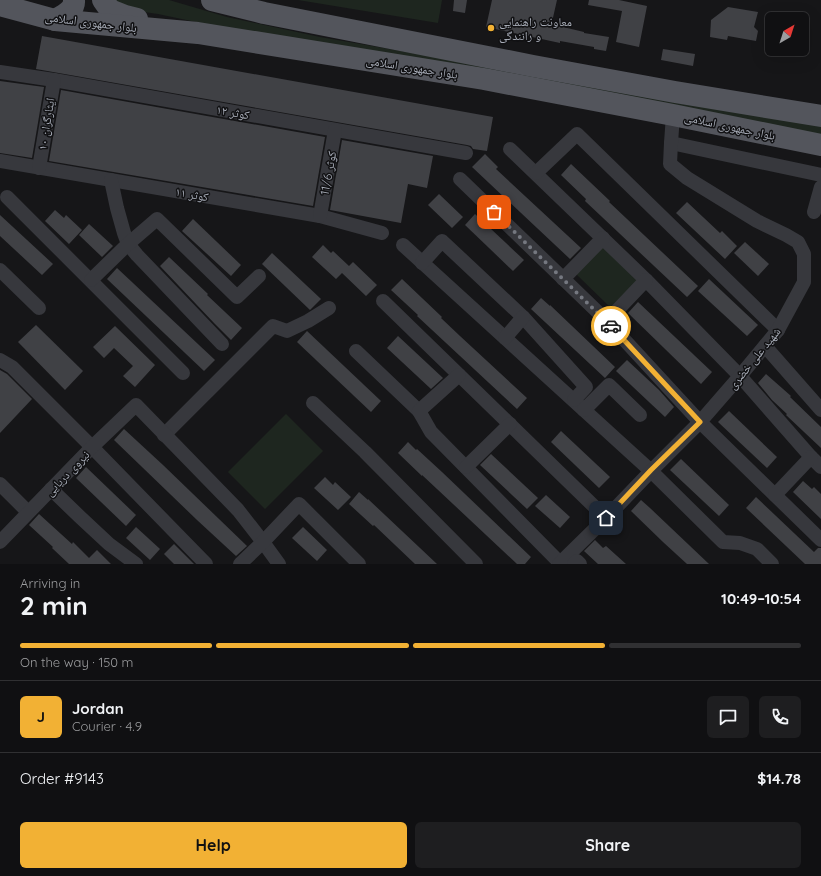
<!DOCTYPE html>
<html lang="en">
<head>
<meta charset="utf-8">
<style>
	body { margin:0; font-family:Quicksand,"Noto Naskh Arabic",sans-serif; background:#1e1e20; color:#f1f3f6; height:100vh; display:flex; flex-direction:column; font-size:15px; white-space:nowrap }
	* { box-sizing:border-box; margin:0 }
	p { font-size:13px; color:#9c9d9f }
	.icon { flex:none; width:22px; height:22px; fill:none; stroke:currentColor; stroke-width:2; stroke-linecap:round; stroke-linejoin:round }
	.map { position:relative; height:564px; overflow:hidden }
	.panel { display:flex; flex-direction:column; background:#101012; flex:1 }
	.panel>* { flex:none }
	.needle { width:26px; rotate:39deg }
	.controls { position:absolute; left:765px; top:12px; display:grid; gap:8px }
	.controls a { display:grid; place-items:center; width:44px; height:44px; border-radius:6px; background:#101012; box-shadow:0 4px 16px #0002,0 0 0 1px #303032; font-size:20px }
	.pin { position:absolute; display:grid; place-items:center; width:34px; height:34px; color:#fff; margin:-17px; border-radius:8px; box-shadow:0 2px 6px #0006 }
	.courier { position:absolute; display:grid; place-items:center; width:40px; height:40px; margin:-20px; border:3px solid #f2b134; border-radius:50%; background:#fff; color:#222; box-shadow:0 1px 5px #0007 }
	.head em { font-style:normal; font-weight:700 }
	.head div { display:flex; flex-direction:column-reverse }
	.head { display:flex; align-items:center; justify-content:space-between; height:68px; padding:0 20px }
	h1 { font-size:26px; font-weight:700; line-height:30px }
	.bar { display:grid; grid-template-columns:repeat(4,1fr); gap:6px 4px; align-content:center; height:48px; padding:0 20px }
	.bar i { height:5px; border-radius:3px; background:#303032 }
	.bar .selected { background:#f2b134 }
	.bar p { grid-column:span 4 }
	.line { display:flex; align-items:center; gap:10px; padding:0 20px; border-top:1px solid #303032 }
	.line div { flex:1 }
	.round { display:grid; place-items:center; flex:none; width:42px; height:42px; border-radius:6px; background:#1e1e20 }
	.button { display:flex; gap:8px; margin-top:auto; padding:8px 20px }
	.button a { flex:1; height:46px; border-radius:6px; background:#f2b134; color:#111; font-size:16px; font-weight:700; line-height:46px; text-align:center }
	.button a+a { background:#1e1e20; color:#f1f3f6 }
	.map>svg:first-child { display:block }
</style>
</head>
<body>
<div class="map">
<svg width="821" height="564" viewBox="0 0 821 564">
	<rect width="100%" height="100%" fill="#161618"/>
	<g fill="#1e261f">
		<polygon points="115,0 169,0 227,17 320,37 644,93 821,126 821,137 248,33 158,14 123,9"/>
		<polygon points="298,0 442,0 438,23"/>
		<polygon points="602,245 638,280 611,308 575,273"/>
		<polygon points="286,414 323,451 265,509 228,472"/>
	</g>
	<g fill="#404145">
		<polygon points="454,0 467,0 465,13 453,11"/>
		<polygon points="492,0 557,0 552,22 563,24 563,27 584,32 584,33 609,37 606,51 594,49 594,47 560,41 560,43 486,27"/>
		<polygon points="589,0 619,0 647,6 639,47 616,42 622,11 588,5"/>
		<polygon points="728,7 758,12 754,27 758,31 756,41 728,36 727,40 710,37 711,20"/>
		<polygon points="42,36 493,117 487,151 473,149 471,146 467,145 36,69"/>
		<polygon points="663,49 695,54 693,66 661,60"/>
		<polygon points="0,81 44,87 32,158 0,153"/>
		<polygon points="61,90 325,137 313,206 49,161"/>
		<polygon points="342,140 433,156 427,188 408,184 401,223 330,210"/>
		<polygon points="485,154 498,167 496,169 581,248 570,259 472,167"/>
		<polygon points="571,164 610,201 609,202 698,286 687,297 585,201 586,199 561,175"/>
		<polygon points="439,194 463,217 452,228 428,205"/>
		<polygon points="687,202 720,233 722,231 737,246 725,259 676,213"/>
		<polygon points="55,210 64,218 66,215 82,230 69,244 45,221"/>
		<polygon points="475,214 524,260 513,271 465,225"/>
		<polygon points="0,215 53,264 42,275 0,236"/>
		<polygon points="193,219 241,265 231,276 182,231"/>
		<polygon points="89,224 113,246 102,257 79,235"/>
		<polygon points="745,242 769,264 758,276 734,253"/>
		<polygon points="323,245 331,253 333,251 349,266 353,262 377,285 366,296 342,273 336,279 312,257"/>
		<polygon points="272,253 321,299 310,310 262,264"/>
		<polygon points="169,257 208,294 207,295 242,328 231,340 214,323 160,266"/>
		<polygon points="117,268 215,360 204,371 107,279"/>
		<polygon points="402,279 442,317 441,318 460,336 527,398 517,409 417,316 418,315 391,290"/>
		<polygon points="709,279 758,325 747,336 698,291"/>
		<polygon points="541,298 550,306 550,305 615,367 605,378 531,309"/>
		<polygon points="638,302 712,372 701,384 628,313"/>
		<polygon points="36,325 83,371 65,390 18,342"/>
		<polygon points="115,326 155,365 135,387 123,376 133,366 114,348 104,358 93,347"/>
		<polygon points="307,331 381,401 371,412 297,342"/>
		<polygon points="398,336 443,378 431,389 387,348"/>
		<polygon points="627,360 659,390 674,407 665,417 616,371"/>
		<polygon points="0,370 7,374 32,399 0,433"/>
		<polygon points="766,374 791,396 790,397 821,427 821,448 786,415 787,414 772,400 758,383"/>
		<polygon points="729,411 777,457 767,468 718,422"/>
		<polygon points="124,429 163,465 247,546 236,556 197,520 114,440"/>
		<polygon points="561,431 610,477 599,488 551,442"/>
		<polygon points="408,442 416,450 417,449 442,472 531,557 525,564 517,564 437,489 422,475 422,476 398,453"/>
		<polygon points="491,454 538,498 527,509 480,465"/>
		<polygon points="681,459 729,505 719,516 670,470"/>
		<polygon points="86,467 136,515 126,526 76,478"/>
		<polygon points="325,477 333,485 335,482 351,497 338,510 314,488"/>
		<polygon points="803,481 812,489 814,487 821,494 821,519 793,492"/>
		<polygon points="359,492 368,500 368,499 437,564 415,564 374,525 373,526 349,504"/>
		<polygon points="546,495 570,517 560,528 535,506"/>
		<polygon points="756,497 814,552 818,548 821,548 821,564 805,564 746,508"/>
		<polygon points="641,500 650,508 709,564 687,564 663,542 631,511"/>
		<polygon points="39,514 72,544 73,542 89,558 97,550 111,564 69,564 52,548 53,547 29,525"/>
		<polygon points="136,527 160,549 150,560 126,538"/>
		<polygon points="303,527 327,550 317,561 292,538"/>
		<polygon points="595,540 603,548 606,546 626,564 598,564 584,551"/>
		<polygon points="174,544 194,564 174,564 164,554"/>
	</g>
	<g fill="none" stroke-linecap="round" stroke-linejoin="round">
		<g stroke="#37383d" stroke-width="14">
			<polyline points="0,72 54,80 466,153"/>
			<polyline points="671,143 821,175"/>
			<polyline points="510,149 646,280 740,376 811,457 821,467"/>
			<polyline points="0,161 320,216 382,233"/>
			<polyline points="39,168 54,80"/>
			<polyline points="536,173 577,134 778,330"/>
			<polyline points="460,179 607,321 700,422 821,540"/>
			<polyline points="111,180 117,208 124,233 128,244 137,255 222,344"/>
			<polyline points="7,197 183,373"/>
			<polyline points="814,212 821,187"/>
			<polyline points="320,216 335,130"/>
			<polyline points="403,245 651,471 723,542 740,543 757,549 772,564"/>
			<polyline points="422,263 442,241 523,317 586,387 574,400"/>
			<polyline points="0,270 39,308"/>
			<polyline points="563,279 603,238"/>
			<polyline points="91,280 128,244 157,219 237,297 259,276"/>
			<polyline points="383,301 606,518"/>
			<polyline points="607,321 646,280"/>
			<polyline points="505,338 523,317"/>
			<polyline points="765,346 821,410"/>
			<polyline points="356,351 419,411"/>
			<polyline points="0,360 12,367 92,447 206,564"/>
			<polyline points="459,375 419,411 431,432 560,563"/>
			<polyline points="313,403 365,452 476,564"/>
			<polyline points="584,410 609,385 640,415"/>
			<polyline points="164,435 273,326 287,331 308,321 329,308"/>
			<polyline points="466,467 510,424"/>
			<polyline points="0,484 28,512"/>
			<polyline points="51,489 80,517 109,544 136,564"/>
			<polyline points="775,495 811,457"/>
			<polyline points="0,542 92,447 136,405 238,510 263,542 279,564"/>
			<polyline points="240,564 263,542 299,504 359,564"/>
			<polyline points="559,564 606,518 651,471 700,422 740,376 778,330 804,282 804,254 798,242 786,235 757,221 687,178 670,164 671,143 673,115"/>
			<polyline points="574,564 577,561 580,564"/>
		</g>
		<g stroke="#53555c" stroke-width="22">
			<polyline points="103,0 110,10 125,16 137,19"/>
			<polyline points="212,0 264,13 533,66 675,92 821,116"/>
			<polyline points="0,5 55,20 198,33 484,79 673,115 821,145"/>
			<path d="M55,20C63,15 75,11 74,0"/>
		</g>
	</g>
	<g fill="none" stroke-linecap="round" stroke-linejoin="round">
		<polyline stroke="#757880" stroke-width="4" stroke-dasharray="0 7.2" points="494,212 611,326"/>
		<polyline stroke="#f2b134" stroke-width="5" points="606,518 651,470 700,422 611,326"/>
	</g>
	<circle fill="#f2b134" stroke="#111113" stroke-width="1.5" cx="491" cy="28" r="4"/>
	<g text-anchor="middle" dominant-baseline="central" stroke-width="3" stroke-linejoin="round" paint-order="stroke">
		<g font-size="12" fill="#a8adb8" stroke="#111113" text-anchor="start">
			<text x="499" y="21">معاونت راهنمایی<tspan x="499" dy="14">و رانندگی</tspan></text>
		</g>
		<g font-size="12" fill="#a8adb8" stroke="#111113">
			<text transform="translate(91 22) rotate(7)">بلوار جمهوری اسلامی</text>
			<text transform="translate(412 67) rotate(9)">بلوار جمهوری اسلامی</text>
			<text transform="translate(233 112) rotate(10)">کوثر ۱۲</text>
			<text transform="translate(46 124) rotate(-81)">ایثارگران ۱۰</text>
			<text transform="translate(730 126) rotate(12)">بلوار جمهوری اسلامی</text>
			<text transform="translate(328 173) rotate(-80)">کوثر 11/6</text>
			<text transform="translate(192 194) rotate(10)">کوثر ۱۱</text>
			<text transform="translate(754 358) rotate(-51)">شهید علی خضری</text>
			<text transform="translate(67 473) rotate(-46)">نیروی دریایی</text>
		</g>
	</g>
</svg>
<div class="controls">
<a><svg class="needle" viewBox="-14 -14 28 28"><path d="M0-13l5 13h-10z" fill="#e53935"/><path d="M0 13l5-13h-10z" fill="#9c9d9f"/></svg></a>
</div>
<div class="pin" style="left:494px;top:212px;background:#ea580c"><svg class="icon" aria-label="bag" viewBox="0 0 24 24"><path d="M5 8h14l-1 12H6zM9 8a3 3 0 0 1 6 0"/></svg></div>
<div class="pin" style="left:606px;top:518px;background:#1f2937"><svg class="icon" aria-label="home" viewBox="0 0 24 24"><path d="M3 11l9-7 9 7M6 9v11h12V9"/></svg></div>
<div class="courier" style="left:611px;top:326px"><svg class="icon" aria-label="car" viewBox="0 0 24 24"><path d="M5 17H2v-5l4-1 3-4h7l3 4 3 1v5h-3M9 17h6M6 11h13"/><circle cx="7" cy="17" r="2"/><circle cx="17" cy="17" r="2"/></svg></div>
</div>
<section class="panel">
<div class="head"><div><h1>2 min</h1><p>Arriving in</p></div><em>10:49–10:54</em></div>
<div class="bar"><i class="selected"></i><i class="selected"></i><i class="selected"></i><i></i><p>On the way · 150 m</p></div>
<div class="line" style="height:72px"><b class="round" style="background:#f2b134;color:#111">J</b><div><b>Jordan</b><p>Courier · 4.9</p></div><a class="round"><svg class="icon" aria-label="chat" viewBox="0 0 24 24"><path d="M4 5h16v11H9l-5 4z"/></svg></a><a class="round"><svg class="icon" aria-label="phone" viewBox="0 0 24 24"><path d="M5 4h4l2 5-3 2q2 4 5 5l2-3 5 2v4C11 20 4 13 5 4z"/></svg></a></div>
<div class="line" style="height:52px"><div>Order #9143</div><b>$14.78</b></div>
<div class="button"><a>Help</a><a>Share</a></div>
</section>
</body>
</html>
